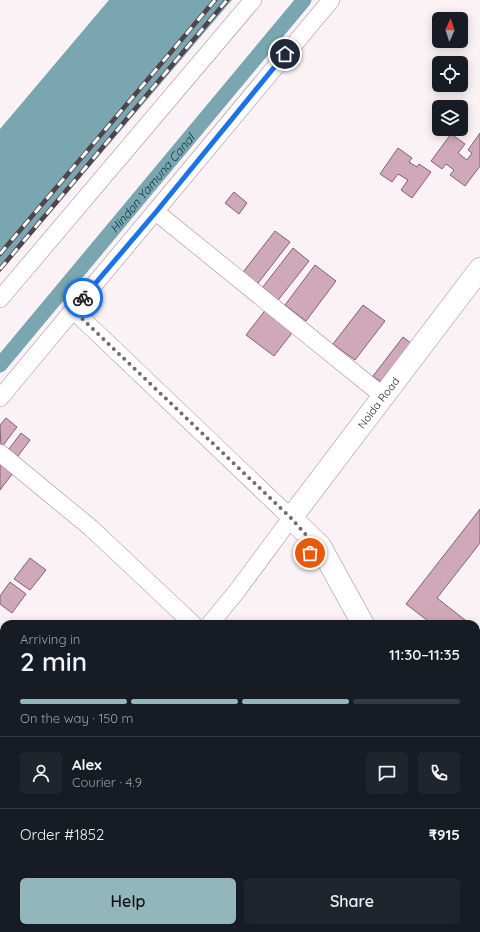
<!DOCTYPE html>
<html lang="en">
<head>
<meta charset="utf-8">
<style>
	body { margin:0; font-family:Quicksand,sans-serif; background:#20242c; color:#f1f3f6; height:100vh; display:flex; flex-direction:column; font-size:15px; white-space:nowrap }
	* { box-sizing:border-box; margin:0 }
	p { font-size:13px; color:#9ea1a6 }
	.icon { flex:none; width:22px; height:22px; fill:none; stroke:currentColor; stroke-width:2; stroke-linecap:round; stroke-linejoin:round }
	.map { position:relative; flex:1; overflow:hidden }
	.panel { position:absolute; left:0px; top:620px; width:480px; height:312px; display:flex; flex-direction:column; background:#171b24; border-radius:12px 12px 0 0; box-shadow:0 2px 10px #0003 }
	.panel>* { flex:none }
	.needle { width:26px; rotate:3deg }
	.buttons { position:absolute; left:432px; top:12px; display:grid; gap:8px }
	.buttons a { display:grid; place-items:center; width:36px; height:36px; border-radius:6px; background:#171b24; box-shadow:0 2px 10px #0003; font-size:20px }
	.pin { position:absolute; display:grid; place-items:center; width:34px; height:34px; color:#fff; margin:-17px; border:2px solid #fff; border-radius:50%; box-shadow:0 1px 4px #0007 }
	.courier { position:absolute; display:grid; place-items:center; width:40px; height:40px; margin:-20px; border:3px solid #1a73e8; border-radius:50%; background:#fff; color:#222; box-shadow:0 1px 5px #0007 }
	.headline em { font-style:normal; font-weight:600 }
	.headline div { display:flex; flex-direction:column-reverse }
	.headline { display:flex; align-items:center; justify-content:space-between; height:68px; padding:0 20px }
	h1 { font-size:26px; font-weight:600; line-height:30px }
	.bar { display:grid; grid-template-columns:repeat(4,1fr); gap:6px 4px; align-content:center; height:48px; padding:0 20px }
	.bar i { height:5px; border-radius:3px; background:#363941 }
	.bar .selected { background:#93b5bc }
	.bar p { grid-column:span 4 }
	.line { display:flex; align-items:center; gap:10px; padding:0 20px; border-top:1px solid #363941 }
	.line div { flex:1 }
	.round { display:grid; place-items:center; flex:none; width:42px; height:42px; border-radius:6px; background:#20242c }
	.action { display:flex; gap:8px; margin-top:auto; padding:8px 20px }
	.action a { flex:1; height:46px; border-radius:6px; background:#93b5bc; color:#111; font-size:16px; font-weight:600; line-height:46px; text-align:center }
	.action a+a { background:#20242c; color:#f1f3f6 }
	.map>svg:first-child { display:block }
</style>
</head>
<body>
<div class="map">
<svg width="480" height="932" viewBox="0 0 480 932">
	<rect width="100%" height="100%" fill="#faf2f5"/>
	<polygon fill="#79a6b0" points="109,0 232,0 0,272 0,129"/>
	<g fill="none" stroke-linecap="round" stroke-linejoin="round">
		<path stroke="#79a6b0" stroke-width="15" id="s1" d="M0,365L304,0"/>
	</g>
	<g fill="#d0a9b9" stroke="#836170">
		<polygon points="480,133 480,166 465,186 450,175 454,170 446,164 442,169 431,161 451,134 465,144 458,153 467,160 472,153 468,150"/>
		<polygon points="398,148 412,158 409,162 417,167 419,164 431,172 412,198 401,190 408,180 398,174 392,182 380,174"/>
		<polygon points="234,192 247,203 239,214 225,203"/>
		<polygon points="275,231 290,242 255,287 240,276"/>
		<polygon points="293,248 309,261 275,304 259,292"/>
		<polygon points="315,265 336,281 306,321 285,305"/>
		<polygon points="363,305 385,321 355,360 333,344"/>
		<polygon points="267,308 295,329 274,356 246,335"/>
		<polygon points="403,337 415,346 385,385 373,376"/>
		<polygon points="6,418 17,427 1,448 0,425"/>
		<polygon points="21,433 30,440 15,460 6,453"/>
		<polygon points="0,457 16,469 0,490"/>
		<polygon points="480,509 480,543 437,598 470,624 432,624 406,604"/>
		<polygon points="30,558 46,570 30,590 14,579"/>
		<polygon points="10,582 26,594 12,613 0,604 0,596"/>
		<polygon points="476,628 480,631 480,640 476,645"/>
		<polygon points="480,738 480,783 476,779 476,742"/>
	</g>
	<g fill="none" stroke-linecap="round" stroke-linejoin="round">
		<g stroke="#a88493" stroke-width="18">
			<g id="minor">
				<polyline points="156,212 383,396"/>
				<polyline points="0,299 253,0"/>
				<polyline points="73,310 291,518 237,591 210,624"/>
				<polyline points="0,398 331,0"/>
				<polyline points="0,453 91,528 193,624"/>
				<polyline points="0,742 4,744"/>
				<polyline points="0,841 4,837"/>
				<polyline points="228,928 229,932"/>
				<polyline points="179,932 179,928"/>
				<polyline points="321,932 326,928"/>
				<polyline points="410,932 413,928"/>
			</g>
		</g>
		<g stroke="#a88493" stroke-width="23">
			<g id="major">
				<path id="s2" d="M363,624L320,546L291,518L480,269"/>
				<polyline points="476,827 480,834"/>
				<polyline points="476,864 480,872"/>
			</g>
		</g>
		<use href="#minor" stroke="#fff" stroke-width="17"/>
		<use href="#major" stroke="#fff" stroke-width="22"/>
		<g stroke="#504349" stroke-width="4.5">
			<g id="rail">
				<polyline points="0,254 215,0"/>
				<polyline points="0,269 227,0"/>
			</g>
		</g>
		<use href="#rail" stroke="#fff" stroke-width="3" stroke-dasharray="9" stroke-linecap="butt"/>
	</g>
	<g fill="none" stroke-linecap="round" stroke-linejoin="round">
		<polyline stroke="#756a6e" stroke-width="4" stroke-dasharray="0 7.2" points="83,298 73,310 291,518 307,536 310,553"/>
		<polyline stroke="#1a73e8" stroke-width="5" points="83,298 156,212 285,54"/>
	</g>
	<g text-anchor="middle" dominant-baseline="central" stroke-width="3.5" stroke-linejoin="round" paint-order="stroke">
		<g font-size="11" fill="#2e2026" stroke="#fff">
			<text stroke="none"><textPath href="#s2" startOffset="274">Noida Road</textPath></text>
		</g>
		<g font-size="12" font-style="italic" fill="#05333b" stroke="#fff">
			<text stroke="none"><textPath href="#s1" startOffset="237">Hindon Yamuna Canal</textPath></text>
		</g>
	</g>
</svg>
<div class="buttons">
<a><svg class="needle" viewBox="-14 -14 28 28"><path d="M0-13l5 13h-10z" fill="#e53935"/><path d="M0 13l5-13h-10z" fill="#9ea1a6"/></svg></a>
<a><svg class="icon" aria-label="locate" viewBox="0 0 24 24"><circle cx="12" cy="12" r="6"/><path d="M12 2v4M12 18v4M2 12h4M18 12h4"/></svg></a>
<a><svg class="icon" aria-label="layers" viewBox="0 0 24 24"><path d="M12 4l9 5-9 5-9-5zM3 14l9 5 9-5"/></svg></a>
</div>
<div class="pin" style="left:310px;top:553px;background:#ea580c"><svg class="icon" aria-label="bag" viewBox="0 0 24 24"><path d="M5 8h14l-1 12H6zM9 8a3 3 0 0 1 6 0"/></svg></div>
<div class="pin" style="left:285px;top:54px;background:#1f2937"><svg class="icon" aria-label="home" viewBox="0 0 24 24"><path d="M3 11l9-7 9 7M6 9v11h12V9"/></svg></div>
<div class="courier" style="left:83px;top:298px"><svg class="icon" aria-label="bike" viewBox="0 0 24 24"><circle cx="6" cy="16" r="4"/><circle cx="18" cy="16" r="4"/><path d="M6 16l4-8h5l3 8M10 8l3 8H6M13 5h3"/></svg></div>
<section class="panel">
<div class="headline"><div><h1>2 min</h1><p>Arriving in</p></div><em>11:30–11:35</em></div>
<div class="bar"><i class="selected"></i><i class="selected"></i><i class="selected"></i><i></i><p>On the way · 150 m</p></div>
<div class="line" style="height:72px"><a class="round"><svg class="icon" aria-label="person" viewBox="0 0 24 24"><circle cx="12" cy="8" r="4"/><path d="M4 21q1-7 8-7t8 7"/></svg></a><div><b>Alex</b><p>Courier · 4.9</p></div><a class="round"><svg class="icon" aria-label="chat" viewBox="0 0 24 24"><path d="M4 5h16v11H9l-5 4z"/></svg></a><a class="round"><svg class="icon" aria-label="phone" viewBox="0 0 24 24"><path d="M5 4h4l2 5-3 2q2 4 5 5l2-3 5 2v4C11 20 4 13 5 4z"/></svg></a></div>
<div class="line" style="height:52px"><div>Order #1852</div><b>₹915</b></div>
<div class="action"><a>Help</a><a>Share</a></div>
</section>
</div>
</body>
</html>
